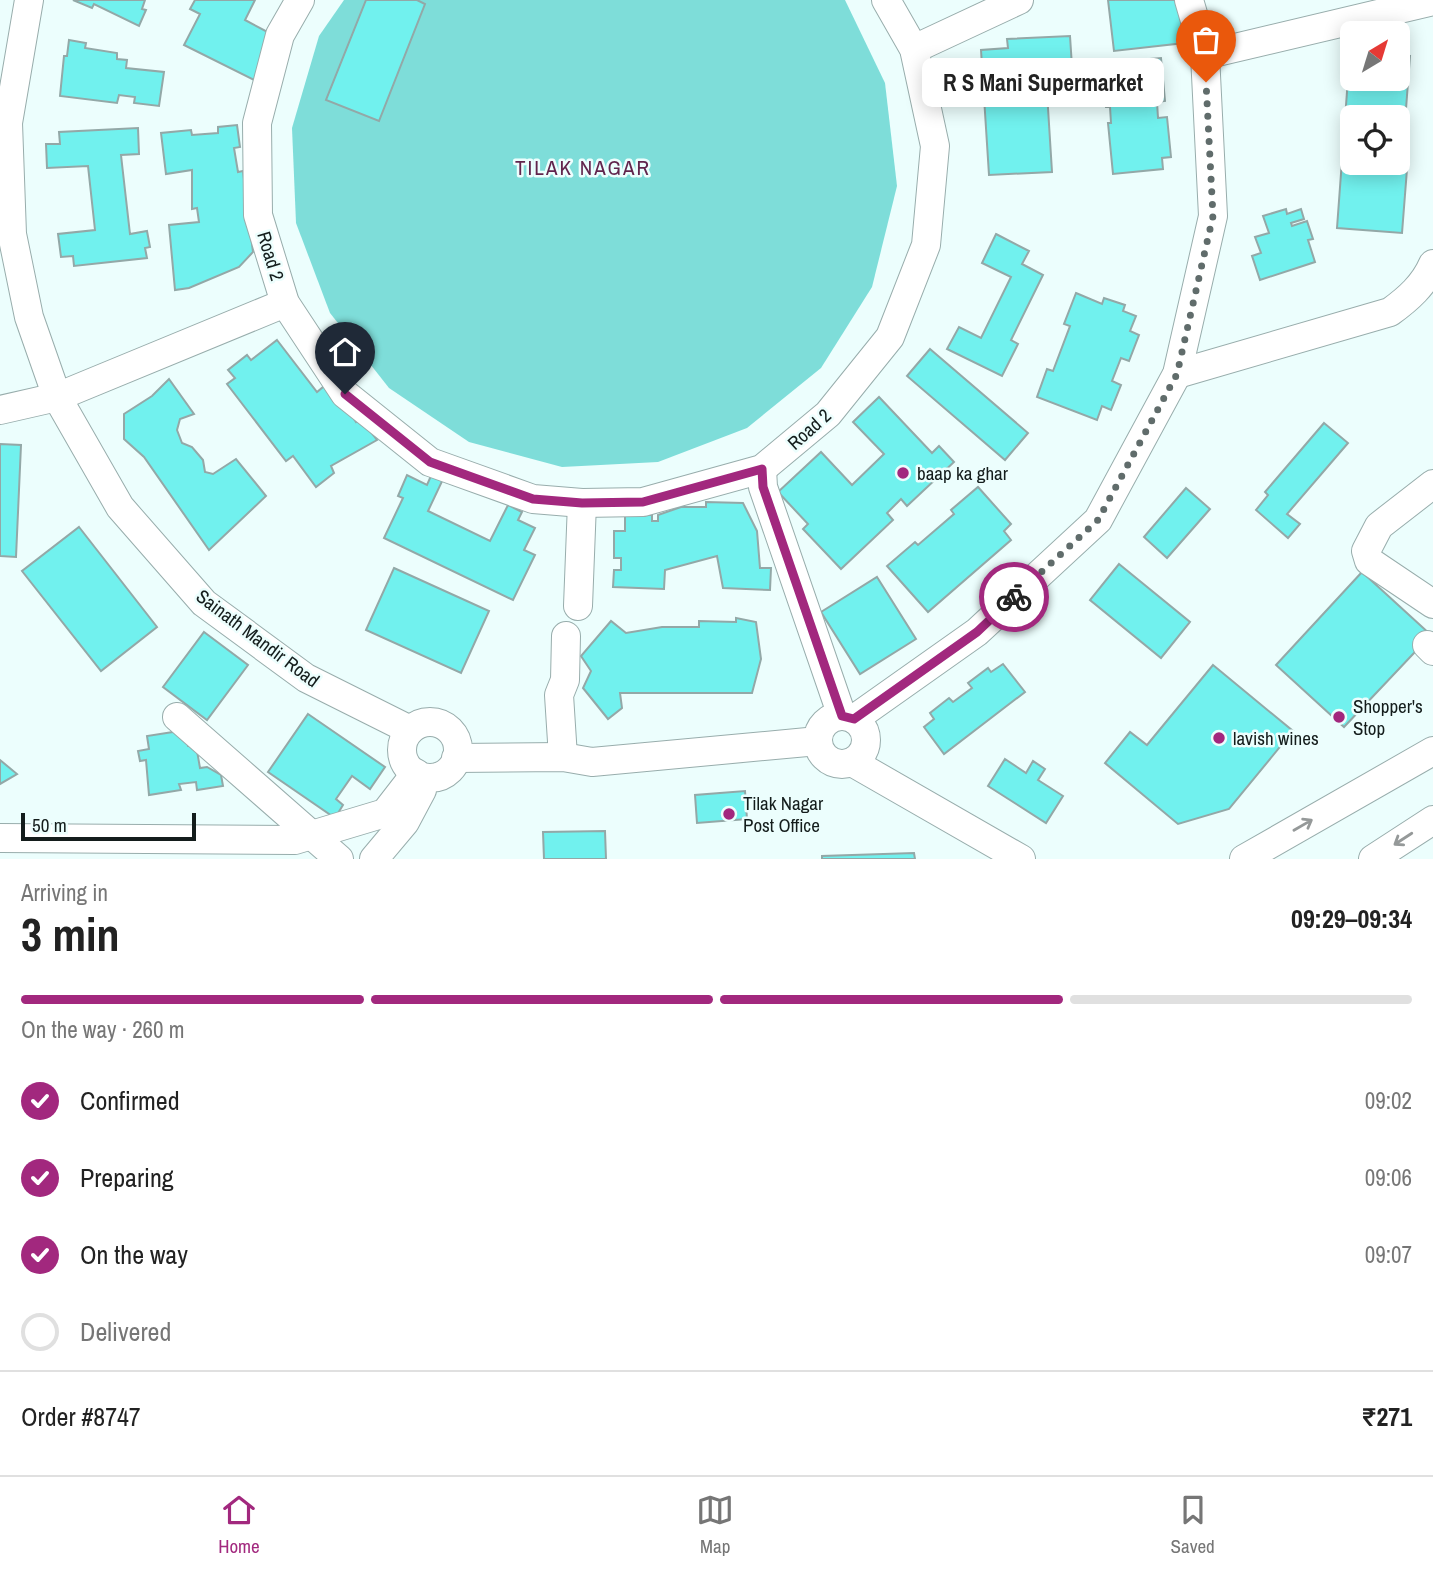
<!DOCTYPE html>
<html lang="en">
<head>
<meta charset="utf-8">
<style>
	body { margin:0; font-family:"Archivo Narrow",sans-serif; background:#f2f2f2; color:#222; height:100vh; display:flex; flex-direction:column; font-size:26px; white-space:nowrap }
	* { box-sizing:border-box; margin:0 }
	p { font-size:23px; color:#767676 }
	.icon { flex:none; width:38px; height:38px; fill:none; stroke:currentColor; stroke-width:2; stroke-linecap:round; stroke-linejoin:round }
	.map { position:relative; height:859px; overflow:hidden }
	.sheet { display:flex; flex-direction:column; background:#fff; flex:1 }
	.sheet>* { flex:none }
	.needle { width:46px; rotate:38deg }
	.tools { position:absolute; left:1340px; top:21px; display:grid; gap:14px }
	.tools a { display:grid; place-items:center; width:70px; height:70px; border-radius:10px; background:#fff; box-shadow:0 4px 18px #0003; font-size:35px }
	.scale { position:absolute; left:21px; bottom:18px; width:175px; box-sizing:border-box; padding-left:7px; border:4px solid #141d1c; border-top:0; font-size:19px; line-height:24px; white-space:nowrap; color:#141d1c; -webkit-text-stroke:5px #ecfefd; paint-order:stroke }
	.pin { position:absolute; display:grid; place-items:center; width:60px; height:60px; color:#fff; margin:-72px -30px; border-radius:50% 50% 50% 0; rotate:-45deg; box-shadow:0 0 7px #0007 }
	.pin .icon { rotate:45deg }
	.courier { position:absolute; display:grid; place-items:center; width:70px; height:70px; margin:-35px; border:5px solid #a2287e; border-radius:50%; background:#fff; color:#222; box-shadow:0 2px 9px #0007 }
	.bubble { position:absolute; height:49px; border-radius:10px; background:#fff; box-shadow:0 4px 18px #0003; font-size:23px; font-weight:700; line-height:49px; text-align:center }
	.summary em { font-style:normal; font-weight:700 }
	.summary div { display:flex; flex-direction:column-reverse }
	.summary { display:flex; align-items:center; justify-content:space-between; height:119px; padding:0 21px }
	h1 { font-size:46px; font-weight:700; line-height:52px }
	.bar { display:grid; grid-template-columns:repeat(4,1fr); gap:10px 7px; align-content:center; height:84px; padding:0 21px }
	.bar i { height:9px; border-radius:5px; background:#e0e0e0 }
	.bar .current { background:#a2287e }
	.bar p { grid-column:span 4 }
	.line { display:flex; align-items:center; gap:18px; padding:0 21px; border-top:2px solid #e0e0e0 }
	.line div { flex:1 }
	ol { padding:0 21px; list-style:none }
	li { display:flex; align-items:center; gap:21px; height:77px }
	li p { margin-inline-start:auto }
	li .icon { padding:7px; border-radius:50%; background:#a2287e; color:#fff; stroke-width:4 }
	li:last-child { color:#767676 }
	li i { width:38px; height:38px; border:4px solid #e0e0e0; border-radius:50% }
	.tabs { display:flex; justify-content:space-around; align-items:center; height:98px; border-top:2px solid #e0e0e0; background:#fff; font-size:19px; color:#767676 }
	.tabs a { display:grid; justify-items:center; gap:4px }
	.tabs .current { color:#a2287e }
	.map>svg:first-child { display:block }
</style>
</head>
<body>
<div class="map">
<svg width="1433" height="859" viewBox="0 0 1433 859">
	<rect width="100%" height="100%" fill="#ecfefd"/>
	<polygon fill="#7eddd9" points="344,0 845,0 885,83 897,186 872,287 821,368 747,428 658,462 562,467 469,442 389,388 330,313 296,223 292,128 319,36"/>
	<g fill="#71f1ee" stroke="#93a8a7" stroke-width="2">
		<polygon points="73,0 145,0 142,9 146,10 139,26 94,4 92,8"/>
		<polygon points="195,0 255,0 245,20 277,37 254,80 184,45 200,14 190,9"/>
		<polygon points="366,0 417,0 425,4 379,121 326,100"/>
		<polygon points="1108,0 1179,0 1184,43 1114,51"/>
		<polygon points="1070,36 1073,82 1056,83 1056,92 1047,92 1052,172 989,175 981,50 1008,48 1007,39"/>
		<polygon points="69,40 86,43 85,48 117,53 117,59 127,60 126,68 164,72 159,106 134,103 135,97 119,95 117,103 60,96 64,56 67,56"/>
		<polygon points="1350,51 1353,79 1398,79 1398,55 1410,56 1405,122 1398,122 1398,117 1353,117 1353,163 1378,163 1377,167 1407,169 1402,233 1337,228"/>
		<polygon points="1161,58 1165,101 1157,102 1158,118 1167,117 1171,157 1162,158 1163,169 1113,174 1108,123 1111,123 1110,107 1106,107 1102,63 1119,61 1119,69 1139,67 1138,60"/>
		<polygon points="237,125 240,147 234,148 238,172 243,171 253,252 239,267 189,288 175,290 169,225 199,222 197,208 192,209 192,170 166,174 161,133 191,130 192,135 218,133 218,127"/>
		<polygon points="138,128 139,154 121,155 122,164 130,234 147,231 150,247 145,248 147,258 74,266 73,256 61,257 58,234 95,230 88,166 47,168 46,144 60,144 59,132"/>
		<polygon points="1286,209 1287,214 1301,209 1304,219 1291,223 1292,226 1307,221 1313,239 1308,240 1315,262 1260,280 1252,256 1261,253 1255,237 1269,233 1263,216"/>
		<polygon points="996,234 1029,251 1022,264 1043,275 1011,340 1018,344 1002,376 947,349 959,327 981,338 1011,277 982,263"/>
		<polygon points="1076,293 1102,304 1104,298 1125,305 1123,311 1136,316 1130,331 1139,335 1129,361 1121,358 1112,381 1121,385 1111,410 1102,406 1097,420 1037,397 1047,369 1053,371 1070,326 1064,324"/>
		<polygon points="277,340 317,392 329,382 356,422 360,418 377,440 331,466 334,473 316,487 293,456 286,461 227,384 235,378 228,370 247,355 251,360"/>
		<polygon points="930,349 1028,433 1005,460 907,376"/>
		<polygon points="169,379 194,414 180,419 177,430 182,443 192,447 203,460 205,472 213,474 236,459 266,496 209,550 144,457 124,439 124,414 152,396"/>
		<polygon points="879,397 932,453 939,446 954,462 907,506 901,499 887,513 893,520 841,569 803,529 808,524 778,492 821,452 852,485 884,454 853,422"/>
		<polygon points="1324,423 1348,443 1287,514 1300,524 1288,538 1256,510 1268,495 1265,492"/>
		<polygon points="0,444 21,445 16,557 0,556"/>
		<polygon points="434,469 445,475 428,511 490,541 508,505 522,512 518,520 535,528 524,550 535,555 513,600 384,538 403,498 398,496 407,475 427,485"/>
		<polygon points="978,487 1011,524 1004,531 1011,540 928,612 887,566 915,542 918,545 954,514 951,510"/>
		<polygon points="1186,488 1210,509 1167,558 1144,537"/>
		<polygon points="706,502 743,503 757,531 760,568 771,568 770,590 723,588 717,556 665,570 664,589 613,587 614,570 621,570 621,558 614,558 614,531 625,531 625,514 652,515 652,521 658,521 658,515 681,507 706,507"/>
		<polygon points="79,527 157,627 101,671 22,571"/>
		<polygon points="1119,564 1190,622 1161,658 1090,600"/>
		<polygon points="394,568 489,611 461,673 366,630"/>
		<polygon points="1362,572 1431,635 1344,727 1276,665"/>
		<polygon points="877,577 916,639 860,674 821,612"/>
		<polygon points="736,618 756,622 761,659 752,693 620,693 622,708 608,719 583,688 591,671 581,656 611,621 626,633 662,627 699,627 699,621 736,622"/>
		<polygon points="204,632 248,665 207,720 163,687"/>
		<polygon points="1003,664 1025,692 944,754 924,727 934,719 930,713 949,698 953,702 972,688 968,683 988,668 991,672"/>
		<polygon points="1213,665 1293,731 1229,809 1178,824 1105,763 1130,732 1147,745"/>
		<polygon points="308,714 385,767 370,789 352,776 336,799 343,805 335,818 268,772"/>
		<polygon points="186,730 188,746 196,745 200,768 207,767 221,775 223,786 197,790 196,782 179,784 181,790 149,795 146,760 140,761 138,751 149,749 147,736"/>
		<polygon points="1005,759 1026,773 1033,761 1045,769 1038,780 1063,796 1046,823 988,786"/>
		<polygon points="0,760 17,774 0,784"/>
		<polygon points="745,791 747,819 697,823 695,795"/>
		<polygon points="605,831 606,859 544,859 543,832"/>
		<polygon points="914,853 915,859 822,859 822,856"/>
	</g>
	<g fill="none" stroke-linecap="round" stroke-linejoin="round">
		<g stroke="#98adac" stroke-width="30">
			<g id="minor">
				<polyline points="29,0 8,123 12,234 29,317 57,397 120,507 204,603 306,678 410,730"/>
				<polyline points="300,0 280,35 257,123 258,215 285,303 345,394 430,462 533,499 582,503 643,502 762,469 828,414 890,337 926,245 935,146 914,49 886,0"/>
				<polyline points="914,49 1019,0"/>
				<polyline points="1205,55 1433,1"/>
				<path d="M1177,374L1390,312C1408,299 1424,285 1433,264"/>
				<polyline points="0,410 57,397 285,303"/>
				<polyline points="762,469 763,487 842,716"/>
				<polyline points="1433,484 1379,526 1366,551 1369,561 1433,604"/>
				<polyline points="578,606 582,503"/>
				<polyline points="1427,645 1433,651"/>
				<circle cx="842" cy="740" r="24"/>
				<polyline points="177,717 339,859"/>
				<polyline points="854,719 977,632 1098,520 1177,374 1213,216 1205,55 1189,0"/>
				<circle cx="430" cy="750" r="28"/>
				<polyline points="563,757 559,695 565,680 566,636"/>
				<polyline points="456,758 563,757 592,762 818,741"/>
				<polyline points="852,762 1021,859"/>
				<polyline points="0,838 295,840 385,813 416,773"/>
				<polyline points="374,859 405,822 422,790"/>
				<polyline points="1244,859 1433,751"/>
				<polyline points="1373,859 1433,820"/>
			</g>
		</g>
		<use href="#minor" stroke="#fff" stroke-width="28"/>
	</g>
	<defs><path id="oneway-shaft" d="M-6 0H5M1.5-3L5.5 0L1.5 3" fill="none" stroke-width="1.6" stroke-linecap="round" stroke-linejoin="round" transform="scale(1.75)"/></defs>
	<g stroke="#959999">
		<use href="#oneway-shaft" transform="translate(1303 825) rotate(-30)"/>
		<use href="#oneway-shaft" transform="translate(1403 839) rotate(147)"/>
	</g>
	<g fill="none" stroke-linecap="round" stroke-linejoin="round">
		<polyline stroke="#606c6b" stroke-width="7" stroke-dasharray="0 12.6" points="1014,597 1098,520 1177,374 1213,216 1206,82"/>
		<polyline stroke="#a2287e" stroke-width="9" points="345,394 430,462 533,499 582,503 643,502 762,469 763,487 842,716 854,719 977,632 1014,597"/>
	</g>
	<g fill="#a2287e" stroke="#ecfefd" stroke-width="2.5">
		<circle cx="903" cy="473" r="7"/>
		<circle cx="1339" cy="717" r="7"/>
		<circle cx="1219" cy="738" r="7"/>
		<circle cx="729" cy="814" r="7"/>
	</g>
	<g text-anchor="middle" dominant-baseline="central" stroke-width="5" stroke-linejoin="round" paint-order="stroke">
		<g font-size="19" fill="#141d1c" stroke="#ecfefd">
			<text transform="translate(271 256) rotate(73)">Road 2</text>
			<text transform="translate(809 429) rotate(-42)">Road 2</text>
			<text transform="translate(258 638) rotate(37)">Sainath Mandir Road</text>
		</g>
		<g font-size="19" fill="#141d1c" stroke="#ecfefd" text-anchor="start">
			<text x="917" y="473">baap ka ghar</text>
			<text x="1353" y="706">Shopper's<tspan x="1353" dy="22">Stop</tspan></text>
			<text x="1233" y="738">lavish wines</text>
			<text x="743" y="803">Tilak Nagar<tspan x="743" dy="22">Post Office</tspan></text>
		</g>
		<g font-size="21" letter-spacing="2" fill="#61254d" stroke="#ecfefd">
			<text x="583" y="167">TILAK NAGAR</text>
		</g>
	</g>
</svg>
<div class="tools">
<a><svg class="needle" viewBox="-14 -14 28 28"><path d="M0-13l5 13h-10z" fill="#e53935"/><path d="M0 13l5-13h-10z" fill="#767676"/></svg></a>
<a><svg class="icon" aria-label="locate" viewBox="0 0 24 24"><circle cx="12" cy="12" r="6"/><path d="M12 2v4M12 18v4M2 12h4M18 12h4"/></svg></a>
</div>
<div class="scale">50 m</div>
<div class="pin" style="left:1206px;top:82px;background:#ea580c"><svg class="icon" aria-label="bag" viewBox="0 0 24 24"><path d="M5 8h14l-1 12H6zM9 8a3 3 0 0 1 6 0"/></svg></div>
<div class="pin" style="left:345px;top:394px;background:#1f2937"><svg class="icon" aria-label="home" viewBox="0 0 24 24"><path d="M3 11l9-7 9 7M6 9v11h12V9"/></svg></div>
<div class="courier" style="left:1014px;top:597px"><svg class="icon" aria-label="bike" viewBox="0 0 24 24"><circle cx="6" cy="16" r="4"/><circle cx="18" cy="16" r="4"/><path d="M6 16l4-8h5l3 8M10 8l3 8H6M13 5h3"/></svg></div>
<div class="bubble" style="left:922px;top:58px;width:242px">R S Mani Supermarket</div>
</div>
<section class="sheet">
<div class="summary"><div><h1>3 min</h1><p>Arriving in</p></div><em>09:29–09:34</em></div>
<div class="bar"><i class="current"></i><i class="current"></i><i class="current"></i><i></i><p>On the way · 260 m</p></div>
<ol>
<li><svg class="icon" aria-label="check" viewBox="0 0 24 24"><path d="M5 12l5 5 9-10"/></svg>Confirmed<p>09:02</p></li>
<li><svg class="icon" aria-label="check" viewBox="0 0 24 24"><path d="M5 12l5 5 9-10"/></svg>Preparing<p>09:06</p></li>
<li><svg class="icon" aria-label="check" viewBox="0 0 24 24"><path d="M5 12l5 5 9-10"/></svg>On the way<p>09:07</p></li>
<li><i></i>Delivered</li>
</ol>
<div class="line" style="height:91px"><div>Order #8747</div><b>₹271</b></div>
</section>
<nav class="tabs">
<a class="current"><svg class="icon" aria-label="home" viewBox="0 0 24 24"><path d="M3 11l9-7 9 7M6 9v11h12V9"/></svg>Home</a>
<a><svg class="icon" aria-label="map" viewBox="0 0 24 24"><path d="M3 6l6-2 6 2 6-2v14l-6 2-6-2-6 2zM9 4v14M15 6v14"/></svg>Map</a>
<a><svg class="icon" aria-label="saved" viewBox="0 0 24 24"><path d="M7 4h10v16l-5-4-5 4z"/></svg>Saved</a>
</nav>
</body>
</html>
